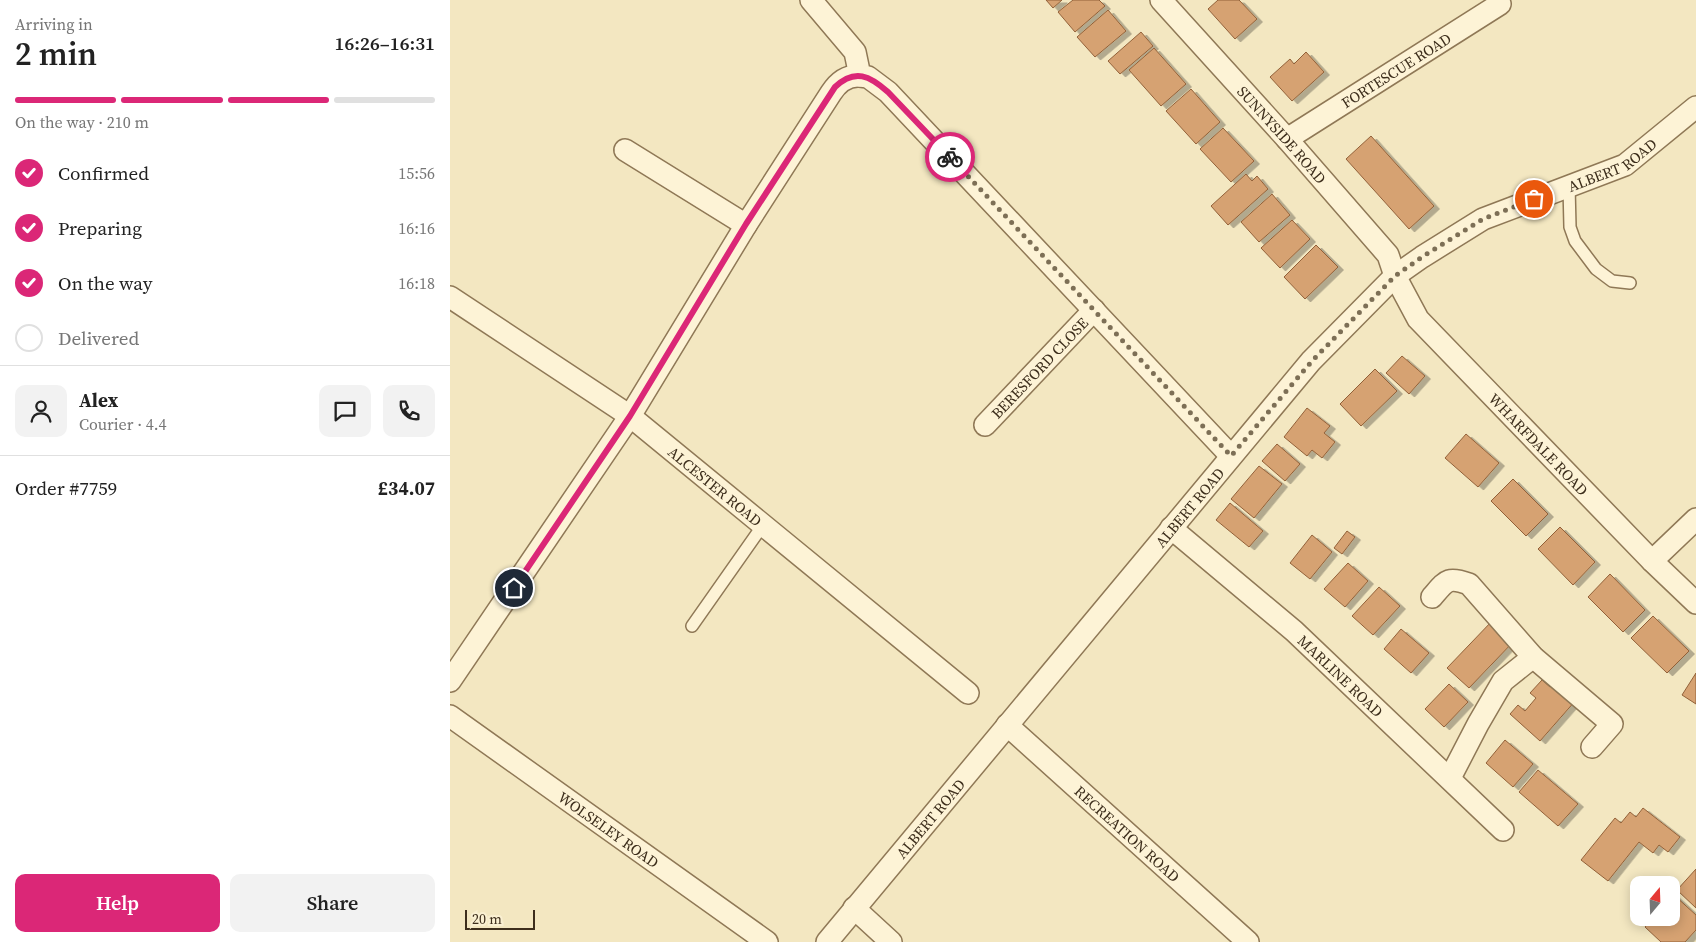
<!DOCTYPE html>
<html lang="en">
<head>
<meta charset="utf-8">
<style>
	body { margin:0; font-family:"Source Serif 4",serif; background:#f2f2f2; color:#222; height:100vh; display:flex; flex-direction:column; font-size:19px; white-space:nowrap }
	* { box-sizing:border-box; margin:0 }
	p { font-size:16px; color:#767676 }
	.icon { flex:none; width:28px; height:28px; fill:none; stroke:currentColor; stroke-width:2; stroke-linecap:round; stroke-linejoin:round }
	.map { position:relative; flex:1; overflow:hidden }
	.side { display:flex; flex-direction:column; background:#fff; width:450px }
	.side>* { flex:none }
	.needle { width:32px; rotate:19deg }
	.controls { position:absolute; left:1180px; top:876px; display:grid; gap:10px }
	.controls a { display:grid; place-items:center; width:50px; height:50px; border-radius:10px; background:#fff; box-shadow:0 2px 12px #0003; font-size:25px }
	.scale { position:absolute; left:15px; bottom:12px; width:70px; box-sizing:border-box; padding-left:5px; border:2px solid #3d2e1c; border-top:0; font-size:14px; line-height:18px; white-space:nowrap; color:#3d2e1c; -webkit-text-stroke:4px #faf0d2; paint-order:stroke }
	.pin { position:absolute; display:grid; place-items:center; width:42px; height:42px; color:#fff; margin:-21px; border:2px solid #fff; border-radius:50%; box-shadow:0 1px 5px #0007 }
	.courier { position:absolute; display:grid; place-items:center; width:50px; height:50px; margin:-25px; border:4px solid #db2777; border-radius:50%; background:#fff; color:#222; box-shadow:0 1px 6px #0007 }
	.summary em { font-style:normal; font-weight:600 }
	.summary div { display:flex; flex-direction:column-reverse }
	.summary { display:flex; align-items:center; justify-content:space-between; height:85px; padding:0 15px }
	h1 { font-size:32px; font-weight:600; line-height:38px }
	.bar { display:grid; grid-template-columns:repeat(4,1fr); gap:8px 5px; align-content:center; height:60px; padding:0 15px }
	.bar i { height:6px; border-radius:4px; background:#e0e0e0 }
	.bar .selected { background:#db2777 }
	.bar p { grid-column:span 4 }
	.line { display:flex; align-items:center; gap:12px; padding:0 15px; border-top:1px solid #e0e0e0 }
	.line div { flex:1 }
	.round { display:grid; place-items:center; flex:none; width:52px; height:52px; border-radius:10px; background:#f2f2f2 }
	ol { padding:0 15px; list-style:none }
	li { display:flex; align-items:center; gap:15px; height:55px }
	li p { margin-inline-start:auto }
	li .icon { padding:5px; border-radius:50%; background:#db2777; color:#fff; stroke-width:4 }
	li:last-child { color:#767676 }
	li i { width:28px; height:28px; border:2px solid #e0e0e0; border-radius:50% }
	.action { display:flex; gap:10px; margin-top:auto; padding:10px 15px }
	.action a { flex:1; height:58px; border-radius:10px; background:#db2777; color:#fff; font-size:20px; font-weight:600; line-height:58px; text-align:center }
	.action a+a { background:#f2f2f2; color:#222 }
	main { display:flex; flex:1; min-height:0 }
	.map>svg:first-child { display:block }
</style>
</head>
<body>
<main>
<section class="side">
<div class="summary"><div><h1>2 min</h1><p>Arriving in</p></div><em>16:26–16:31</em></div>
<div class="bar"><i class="selected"></i><i class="selected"></i><i class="selected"></i><i></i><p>On the way · 210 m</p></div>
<ol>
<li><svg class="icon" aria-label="check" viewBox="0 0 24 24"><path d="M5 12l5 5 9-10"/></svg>Confirmed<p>15:56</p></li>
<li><svg class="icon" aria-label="check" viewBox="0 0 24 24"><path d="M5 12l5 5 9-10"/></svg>Preparing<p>16:16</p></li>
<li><svg class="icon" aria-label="check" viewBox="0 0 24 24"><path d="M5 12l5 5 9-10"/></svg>On the way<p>16:18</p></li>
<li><i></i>Delivered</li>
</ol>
<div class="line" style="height:90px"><a class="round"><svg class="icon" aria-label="person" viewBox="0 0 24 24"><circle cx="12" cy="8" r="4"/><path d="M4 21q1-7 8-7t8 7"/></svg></a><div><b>Alex</b><p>Courier · 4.4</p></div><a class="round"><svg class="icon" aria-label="chat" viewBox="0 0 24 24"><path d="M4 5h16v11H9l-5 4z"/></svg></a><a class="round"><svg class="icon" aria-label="phone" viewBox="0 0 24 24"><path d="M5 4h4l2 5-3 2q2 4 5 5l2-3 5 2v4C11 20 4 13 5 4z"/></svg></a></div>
<div class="line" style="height:65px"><div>Order #7759</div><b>£34.07</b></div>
<div class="action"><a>Help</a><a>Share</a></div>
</section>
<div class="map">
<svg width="1246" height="942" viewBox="0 0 1246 942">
	<defs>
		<filter id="shadow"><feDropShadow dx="5.5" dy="3" stdDeviation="0" flood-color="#0004"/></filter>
	</defs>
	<rect width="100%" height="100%" fill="#f3e7c1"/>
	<g fill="#d6a272" stroke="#926139" filter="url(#shadow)">
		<polygon points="596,0 612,0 603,8"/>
		<polygon points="623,0 649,0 655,6 625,32 608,12"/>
		<polygon points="768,0 789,0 807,19 785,39 758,9"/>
		<polygon points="658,10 676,31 645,57 627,37"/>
		<polygon points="691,32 703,46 670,74 658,61"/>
		<polygon points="704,48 736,84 711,106 679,70"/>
		<polygon points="856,52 874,72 842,101 820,77 840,59 844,64"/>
		<polygon points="741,89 770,122 746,144 716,111"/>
		<polygon points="773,128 804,161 781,182 750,149"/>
		<polygon points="921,136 984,206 959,229 896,159"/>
		<polygon points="796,174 802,181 807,176 818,189 778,225 761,206"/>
		<polygon points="822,194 840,215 809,242 791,222"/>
		<polygon points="842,220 860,239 830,268 811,248"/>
		<polygon points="866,245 888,267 855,299 834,277"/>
		<polygon points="952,356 975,376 959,394 936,373"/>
		<polygon points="925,369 947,391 911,426 890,404"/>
		<polygon points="857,408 880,426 874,433 885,442 872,458 862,450 857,456 834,437"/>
		<polygon points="1016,434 1049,463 1028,487 995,458"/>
		<polygon points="827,444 850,464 835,481 812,461"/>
		<polygon points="809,466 832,484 804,518 781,499"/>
		<polygon points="1063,479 1098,514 1076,536 1041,501"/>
		<polygon points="780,503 813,531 799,547 766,520"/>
		<polygon points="1110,527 1145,562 1123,585 1088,549"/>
		<polygon points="897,531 905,537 892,554 884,548"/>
		<polygon points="862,535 882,552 860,579 840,563"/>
		<polygon points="898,563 918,581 895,607 874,589"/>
		<polygon points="1160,574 1195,610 1173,632 1138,597"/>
		<polygon points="929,587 950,606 923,635 902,616"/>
		<polygon points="1203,616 1239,651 1217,673 1181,638"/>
		<polygon points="1043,620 1065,640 1019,688 997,668"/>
		<polygon points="951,629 979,653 961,673 934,649"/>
		<polygon points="1246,673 1246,704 1232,695"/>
		<polygon points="1092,680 1100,687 1105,681 1126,700 1090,741 1060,714 1068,705 1075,711 1086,698 1080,693"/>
		<polygon points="999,684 1018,702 994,727 975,709"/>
		<polygon points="1055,740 1083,764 1063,787 1036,763"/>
		<polygon points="1088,770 1128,804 1108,826 1069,792"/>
		<polygon points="1193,808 1230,837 1218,852 1209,845 1203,853 1189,842 1158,881 1131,860 1165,818 1171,823 1180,812 1186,817"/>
		<polygon points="1246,869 1246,908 1227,890"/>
		<polygon points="1224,895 1246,915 1246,930 1235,942 1211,942 1195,927 1203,918 1221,918 1221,898"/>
	</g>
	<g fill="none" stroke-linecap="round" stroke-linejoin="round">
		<g stroke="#8f7856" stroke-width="14">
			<g id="lane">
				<polyline points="1119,186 1120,227 1125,241 1146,269 1162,281 1180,283"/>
				<polyline points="242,626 313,525"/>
			</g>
		</g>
		<g stroke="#8f7856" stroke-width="24">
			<g id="street">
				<polyline points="361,0 405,52 410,76 418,77 438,92 781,456"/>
				<path id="s1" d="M711,0L837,139L938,255L945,276L968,319L1202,561L1246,603"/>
				<path id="s2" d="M837,139L1050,4L1047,0"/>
				<polyline points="175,150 296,225"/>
				<path id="s3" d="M0,297L180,416L518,693"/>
				<path id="s4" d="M535,425L644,310"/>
				<path id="s5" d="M721,528L844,631L1053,830"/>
				<polyline points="1202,561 1246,519"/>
				<path d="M982,597C996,581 997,576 1019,584L1083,657L1162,724L1142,747"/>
				<path d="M0,681L180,416L296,225L381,93C388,82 397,75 410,76"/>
				<path id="s6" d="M0,716L317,942"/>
				<path id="s7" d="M557,725L798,942"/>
				<polyline points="1000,778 1028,724 1053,681 1083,657"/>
				<polyline points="404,908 441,942"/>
				<path id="s8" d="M377,942L861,361L945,276L972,257L1033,219L1175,165L1246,107"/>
			</g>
		</g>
		<use href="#lane" stroke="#fdf3d6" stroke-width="11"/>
		<use href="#street" stroke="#fdf3d6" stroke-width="21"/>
	</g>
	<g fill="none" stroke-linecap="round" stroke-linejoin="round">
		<polyline stroke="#7d6f56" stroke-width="5" stroke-dasharray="0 9" points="500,157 781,456 862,361 945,276 972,257 1033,219 1084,199"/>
		<path stroke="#db2777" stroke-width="6" d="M64,588L180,416L296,224L385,87C405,68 420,76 438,92L500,157"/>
	</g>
	<g text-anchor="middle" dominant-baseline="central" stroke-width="4.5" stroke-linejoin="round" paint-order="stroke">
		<g font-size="15" fill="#3d2e1c" stroke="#faf0d2">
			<text stroke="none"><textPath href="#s2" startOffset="129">FORTESCUE ROAD</textPath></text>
			<text stroke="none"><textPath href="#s1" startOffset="181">SUNNYSIDE ROAD</textPath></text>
			<text stroke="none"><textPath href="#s8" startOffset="1121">ALBERT ROAD</textPath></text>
			<text stroke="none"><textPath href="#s4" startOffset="79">BERESFORD CLOSE</textPath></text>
			<text stroke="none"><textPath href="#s1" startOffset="586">WHARFDALE ROAD</textPath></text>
			<text stroke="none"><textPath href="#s3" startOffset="326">ALCESTER ROAD</textPath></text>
			<text stroke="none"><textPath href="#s8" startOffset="566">ALBERT ROAD</textPath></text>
			<text stroke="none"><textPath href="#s5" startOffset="225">MARLINE ROAD</textPath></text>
			<text stroke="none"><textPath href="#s8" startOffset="161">ALBERT ROAD</textPath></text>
			<text stroke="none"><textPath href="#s6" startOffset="195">WOLSELEY ROAD</textPath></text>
			<text stroke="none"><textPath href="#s7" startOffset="162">RECREATION ROAD</textPath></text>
		</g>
	</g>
</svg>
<div class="controls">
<a><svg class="needle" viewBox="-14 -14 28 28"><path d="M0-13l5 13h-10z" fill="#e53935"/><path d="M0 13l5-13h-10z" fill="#767676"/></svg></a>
</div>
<div class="scale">20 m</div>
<div class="pin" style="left:1084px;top:199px;background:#ea580c"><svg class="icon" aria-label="bag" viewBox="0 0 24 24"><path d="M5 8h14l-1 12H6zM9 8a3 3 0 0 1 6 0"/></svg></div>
<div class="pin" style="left:64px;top:588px;background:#1f2937"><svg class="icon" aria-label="home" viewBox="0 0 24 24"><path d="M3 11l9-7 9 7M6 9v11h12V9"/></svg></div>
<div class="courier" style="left:500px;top:157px"><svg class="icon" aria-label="bike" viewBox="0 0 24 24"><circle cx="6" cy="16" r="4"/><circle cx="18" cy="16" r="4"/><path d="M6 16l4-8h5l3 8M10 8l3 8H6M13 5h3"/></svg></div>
</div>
</main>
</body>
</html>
